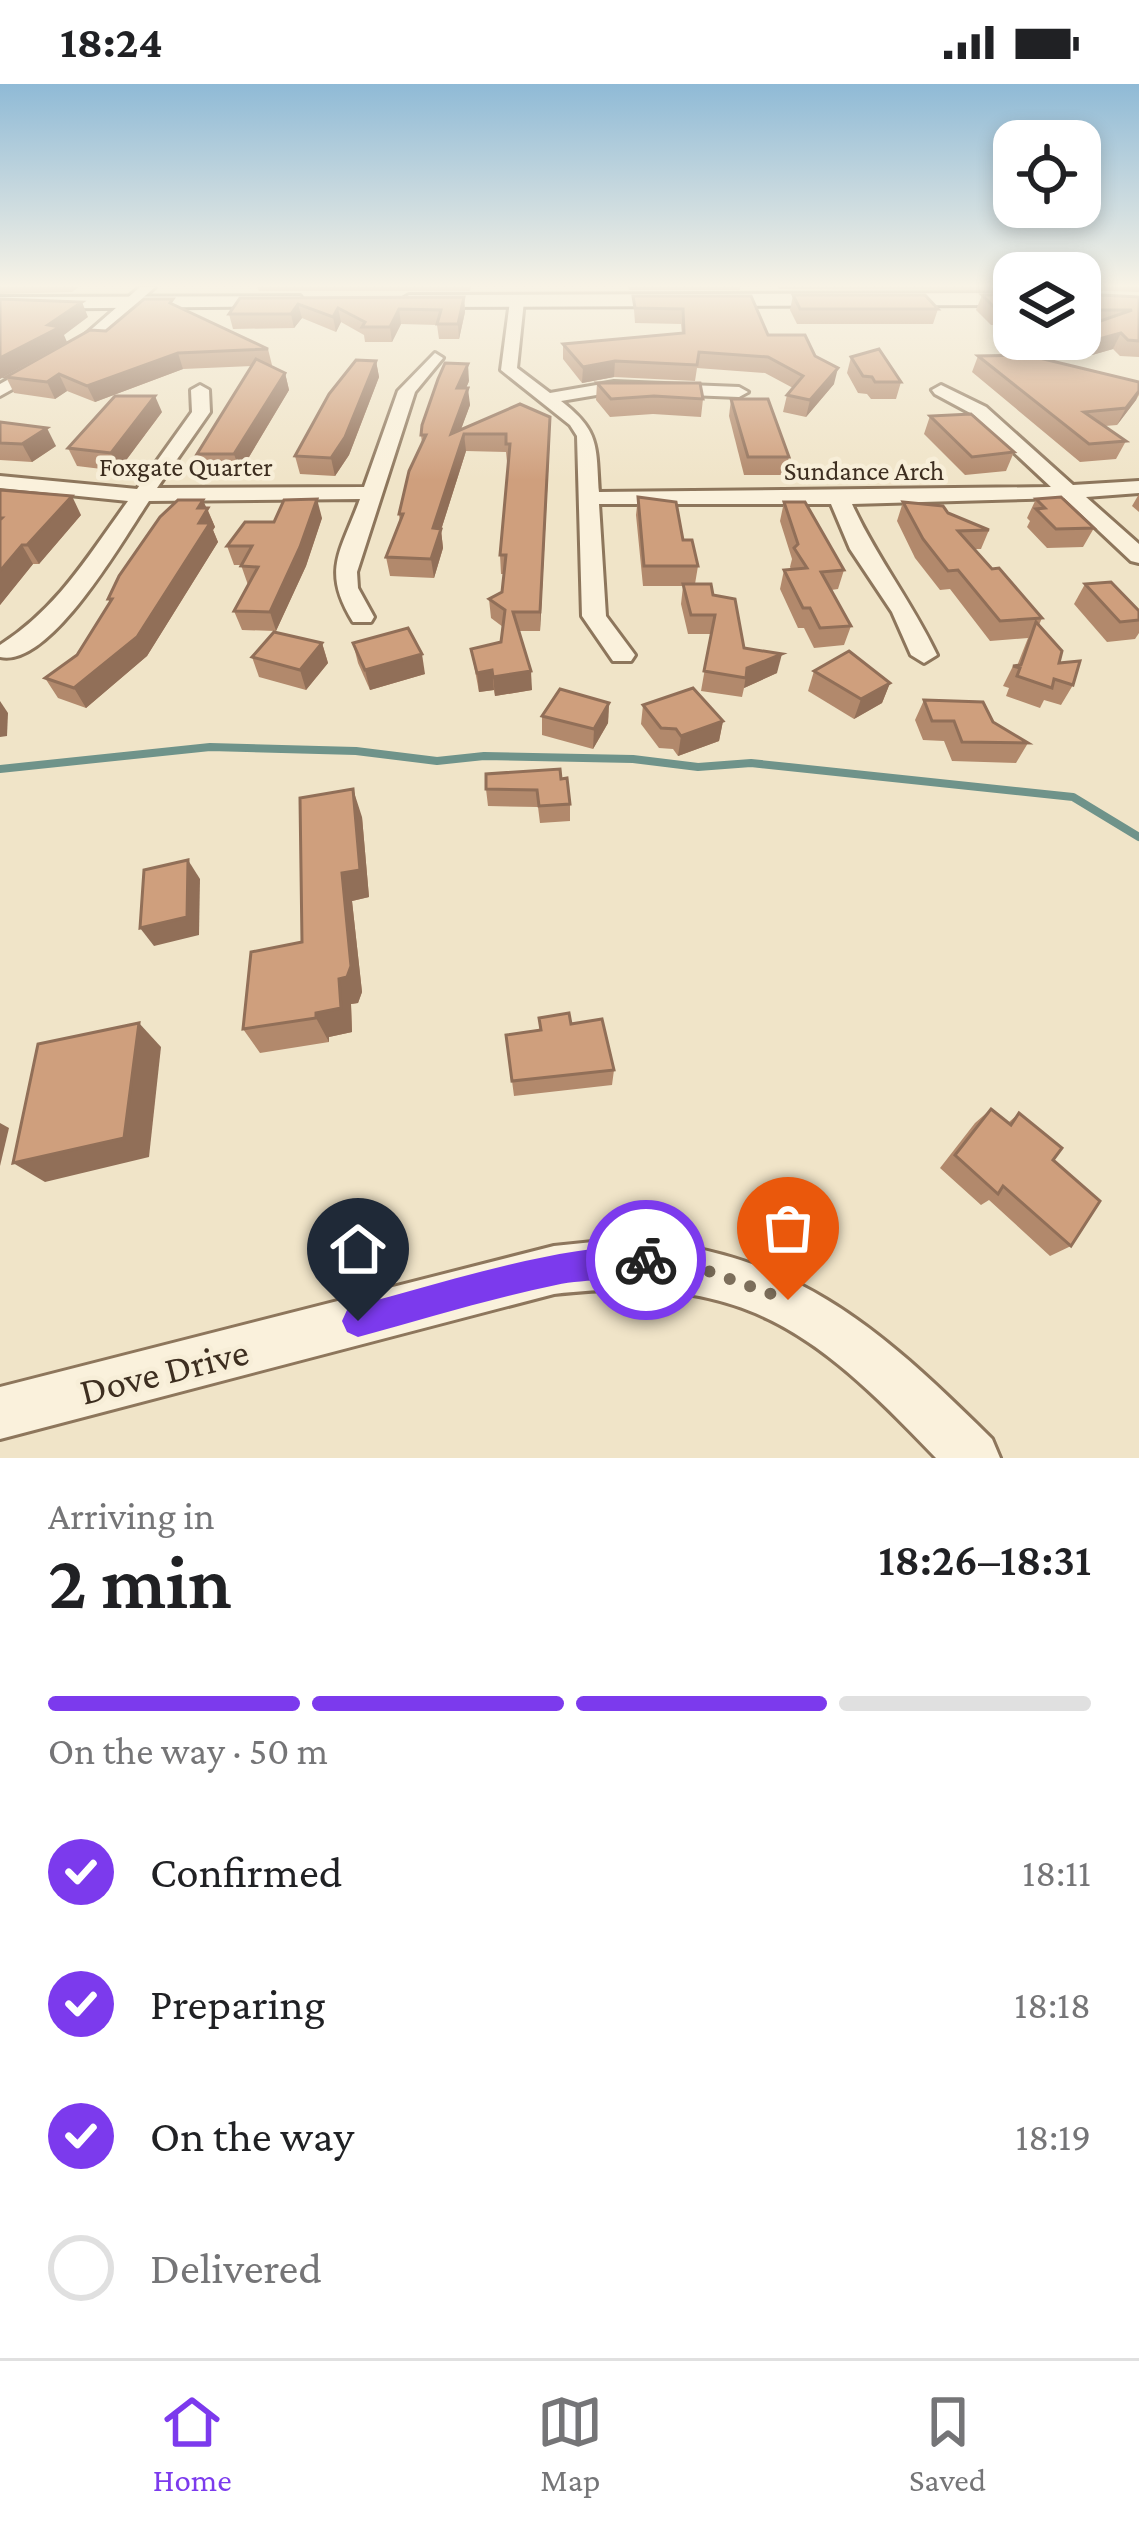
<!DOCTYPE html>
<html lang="en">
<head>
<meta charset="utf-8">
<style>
	body { margin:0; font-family:"Crimson Pro",serif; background:#f2f2f2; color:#202124; height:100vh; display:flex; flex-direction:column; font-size:45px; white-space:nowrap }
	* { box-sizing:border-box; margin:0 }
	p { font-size:39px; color:#757577 }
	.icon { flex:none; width:66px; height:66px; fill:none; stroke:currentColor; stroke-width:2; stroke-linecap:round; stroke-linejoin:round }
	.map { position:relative; height:1374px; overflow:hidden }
	.sheet { display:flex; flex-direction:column; background:#fff; flex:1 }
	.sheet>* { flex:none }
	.buttons { position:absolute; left:993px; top:36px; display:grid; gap:24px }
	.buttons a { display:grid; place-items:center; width:108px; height:108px; border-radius:24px; background:#fff; box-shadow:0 6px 18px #0003; font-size:60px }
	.pin { position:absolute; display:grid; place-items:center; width:102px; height:102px; color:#fff; margin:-123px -51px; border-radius:50% 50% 50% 0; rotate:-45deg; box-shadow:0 0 12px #0007 }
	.pin .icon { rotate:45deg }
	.courier { position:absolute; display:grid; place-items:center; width:120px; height:120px; margin:-60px; border:9px solid #7c3aed; border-radius:50%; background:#fff; color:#222; box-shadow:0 3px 15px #0007 }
	.head em { font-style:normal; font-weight:600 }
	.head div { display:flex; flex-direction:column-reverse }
	.head { display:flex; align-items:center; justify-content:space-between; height:204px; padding:0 48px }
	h1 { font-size:78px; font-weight:600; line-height:90px }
	.bar { display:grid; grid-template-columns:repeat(4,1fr); gap:18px 12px; align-content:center; height:144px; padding:0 48px }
	.bar i { height:15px; border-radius:9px; background:#e0e0e0 }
	.bar .active { background:#7c3aed }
	.bar p { grid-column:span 4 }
	ol { padding:0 48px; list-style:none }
	li { display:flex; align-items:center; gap:36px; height:132px }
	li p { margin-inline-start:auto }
	li .icon { padding:12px; border-radius:50%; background:#7c3aed; color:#fff; stroke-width:4 }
	li:last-child { color:#757577 }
	li i { width:66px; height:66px; border:6px solid #e0e0e0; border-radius:50% }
	.status { display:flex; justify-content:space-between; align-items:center; height:84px; padding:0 60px; background:#fff; direction:ltr }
	.status svg { height:33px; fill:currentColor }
	.menu { display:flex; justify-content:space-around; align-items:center; height:168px; border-top:3px solid #e0e0e0; background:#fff; font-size:33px; color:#757577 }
	.menu a { display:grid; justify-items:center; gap:6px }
	.menu .active { color:#7c3aed }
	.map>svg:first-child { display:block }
</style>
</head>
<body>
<div class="status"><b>18:24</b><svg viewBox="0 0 49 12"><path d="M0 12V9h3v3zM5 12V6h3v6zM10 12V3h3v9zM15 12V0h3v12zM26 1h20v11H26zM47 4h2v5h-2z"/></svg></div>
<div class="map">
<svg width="1139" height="1374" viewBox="0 0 1139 1374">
	<rect width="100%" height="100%" fill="#f0e4c8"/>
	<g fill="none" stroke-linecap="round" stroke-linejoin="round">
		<polyline stroke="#6f938a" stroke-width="8" points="0,685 210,663 356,667 437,677 484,672 633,675 698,683 751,679 1073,713 1139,753"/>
		<g stroke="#8d765c" stroke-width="6">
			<g id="street">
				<polygon points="140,203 155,203 88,263 0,312 0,300 78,257"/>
				<path d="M517,213L524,217L517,284L550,309L614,298L739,303L748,308L739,313L614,308L561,317C600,347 596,362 599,408L1051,403L974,331L935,310L932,306L941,301L986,323L1073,401L1139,397V409L1086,413L1139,460V479L1131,477L1064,414L852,420C876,473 912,518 937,571L924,579L911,571L892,528L850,465L831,420H599L606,532L635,571L631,577H613L582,532L577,352L570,341L501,286L510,217Z"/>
				<path d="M435,269L443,274L415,308L357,488L358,504L374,533L371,538H353C321,486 341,468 360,415L149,417C124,454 50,585 0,573V561C57,525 89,471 128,417L0,404V392L137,405L192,328L191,306L200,301L209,306L210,328L157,404L364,403L398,307Z"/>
				<path d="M622,1155C791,1165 876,1240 992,1355L1000,1374H936C811,1243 741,1189 554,1210L0,1355V1303L554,1162Z"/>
			</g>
		</g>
		<g stroke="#6f573f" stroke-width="6">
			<g id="secondary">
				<polygon points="1014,209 1014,221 409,223 399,217 409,211"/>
				<polygon points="300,212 303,216 293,222 0,225 0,213"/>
			</g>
		</g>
		<use href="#street" fill="#faf1dc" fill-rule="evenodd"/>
		<use href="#secondary" fill="#faf1dc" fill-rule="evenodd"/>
	</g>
	<g fill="#b2896c">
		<polygon points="0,203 79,203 72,208 0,210"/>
		<polygon points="257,203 471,203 470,207 259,207"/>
		<polygon points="628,203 740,203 740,206 629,206"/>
		<polygon points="778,203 1014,203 1014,206 779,205"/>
		<polygon points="1080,203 1139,203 1139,208 1083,206 1083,210 1139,213 1139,273 1120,272 1113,265 1092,271 1044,269 1050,255 1080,255 1087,241 1080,241"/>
		<polygon points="1014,210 1014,241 991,241 976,226 982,211"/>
		<polygon points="793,211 938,225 933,240 797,240 790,226"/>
		<polygon points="633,212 751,212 768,251 815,272 834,300 806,333 783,328 787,311 793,304 765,289 697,284 695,297 614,293 582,299 563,275 563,260 682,250 681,240 635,239"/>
		<polygon points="464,213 465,228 459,255 439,255 437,241 401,240 392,258 365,258 364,251 341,238 336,248 302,234 294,244 233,245 229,230 240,214"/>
		<polygon points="176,222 268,265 272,281 268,281 285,289 289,306 240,388 203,388 197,370 252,282 183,285 95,318 67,307 55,315 14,309 6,293 106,247"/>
		<polygon points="978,272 1139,298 1139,311 1136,316 1117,341 1105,342 1126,357 1116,375 1080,378 972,288"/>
		<polygon points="851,273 901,298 896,315 871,315 867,310 858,309 847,289"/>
		<polygon points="376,277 379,293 349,371 335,392 300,390 295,372"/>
		<polygon points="469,297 466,304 470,321 461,345 550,333 540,547 519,547 532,606 495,612 494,606 479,608 471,565 501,558 503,543 491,534 489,515 502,508 504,490 501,490 500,471 509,378 507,378 506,368 466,367 441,446 443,464 434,494 390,492 386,473 400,438 399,430 422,359 421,351"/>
		<polygon points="597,299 703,315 701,333 653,330 610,333 596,316"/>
		<polygon points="731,315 789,373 785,391 744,391 729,332"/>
		<polygon points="162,328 118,387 77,382 68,364"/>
		<polygon points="930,332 1014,368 1006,387 965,391 924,350"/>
		<polygon points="0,338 56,362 32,378 0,376"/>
		<polygon points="0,406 81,431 39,480 33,480 0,521"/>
		<polygon points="1139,410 1139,428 1132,422"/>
		<polygon points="638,413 683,456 698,482 695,500 713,511 744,564 777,589 744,604 742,613 701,607 711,550 688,550 681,520 683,502 643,502 636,431"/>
		<polygon points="1036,415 1094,444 1083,463 1047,464 1027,443 1030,437 1027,434"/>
		<polygon points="784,418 844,486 838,505 831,506 851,542 844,561 814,564 804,544 798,544 780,505 784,486 791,485 790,483 792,475 780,437"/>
		<polygon points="903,418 948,429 989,446 981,465 975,465 992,485 1042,534 1039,541 1073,601 1061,621 1044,616 1040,624 1006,612 1009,604 1003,602 1013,582 1017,582 1028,554 990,557 950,505 940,506 915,474 897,437"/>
		<polygon points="207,424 215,443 213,446 218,458 147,572 86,624 58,614 45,594 77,571 110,518 108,515"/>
		<polygon points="322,434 306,482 276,547 242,546 234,527 248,501 241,481 234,481 227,462 274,438"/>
		<polygon points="1085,500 1139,527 1139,549 1135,555 1107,558 1074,520"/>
		<polygon points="322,559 328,579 306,606 259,593 252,573"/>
		<polygon points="353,559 425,590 370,606 358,579"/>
		<polygon points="814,587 890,599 882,619 854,635 808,607"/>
		<polygon points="924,616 1028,659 1016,679 952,677 944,657 923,656 915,636"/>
		<polygon points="609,619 608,639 593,665 542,651 542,632"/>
		<polygon points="643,621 723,637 719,657 678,672 673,665 659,664 641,640"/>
		<polygon points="561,695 570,720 570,737 540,739 538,723 488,722 486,705"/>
		<polygon points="362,733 369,813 352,817 362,908 358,919 351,920 352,948 329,953 329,958 260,969 243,945 302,858"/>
		<polygon points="539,934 571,940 614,986 612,1001 514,1012 506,951 540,946"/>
		<polygon points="991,1025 1008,1039 1019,1029 1053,1076 1071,1162 1050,1172 989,1116 981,1121 940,1084 975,1039"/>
	</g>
	<g fill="#916f58">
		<polygon points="464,213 465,228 459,255 458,240"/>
		<polygon points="82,218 88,233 64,251 67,258 0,295 0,274"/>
		<polygon points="298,220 302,234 294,244 291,230"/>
		<polygon points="338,224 341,238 336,248 333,233"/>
		<polygon points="399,225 401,240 392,258 390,243"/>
		<polygon points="1121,249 1113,265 1092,271 1099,255"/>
		<polygon points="178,269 183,285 95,318 87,302"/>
		<polygon points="376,277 379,293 349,371 335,392 331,374"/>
		<polygon points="615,277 614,293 582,299 583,283"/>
		<polygon points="468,280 469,297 459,321 457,304"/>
		<polygon points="838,284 834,300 806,333 810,316"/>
		<polygon points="285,289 289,306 240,388 234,370"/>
		<polygon points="59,290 67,307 55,315 47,298"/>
		<polygon points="468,304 470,321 453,367 451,350"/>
		<polygon points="1139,307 1136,316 1117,341 1126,324"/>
		<polygon points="155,312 162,328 118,387 111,369"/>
		<polygon points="550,333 550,350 540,547 540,528"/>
		<polygon points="47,344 56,362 32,378 22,360"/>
		<polygon points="464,350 466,367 441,446 443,464 434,494 431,475 433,444"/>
		<polygon points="72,412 81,431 39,480 27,461"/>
		<polygon points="317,415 322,434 306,482 276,547 270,528"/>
		<polygon points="203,416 215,443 213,446 218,458 147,572 86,624 74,604 199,439 198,424"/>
		<polygon points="22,461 33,480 0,521 0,487"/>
		<polygon points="322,559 328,579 306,606 300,586"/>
		<polygon points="422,570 425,590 370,606 365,586"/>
		<polygon points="782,570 777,589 744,604 747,584"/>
		<polygon points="492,586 494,606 479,608 477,589"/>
		<polygon points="531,587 532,606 495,612 493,593"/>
		<polygon points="890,599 882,619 854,635 861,615"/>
		<polygon points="0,617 8,629 7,652 0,653"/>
		<polygon points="609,619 608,639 593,665 594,645"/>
		<polygon points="723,637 719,657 678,672 681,652"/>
		<polygon points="353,705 362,733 369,813 352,817 362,908 358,919 351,920 352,948 329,953 329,958 316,934 316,929 339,895 342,789"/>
		<polygon points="188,776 200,795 199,851 154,862 140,844"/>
		<polygon points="139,939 161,963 149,1073 45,1098 13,1079"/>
		<polygon points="0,1039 9,1044 0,1082"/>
	</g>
	<g fill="#cf9f7d" stroke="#916f58" stroke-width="3">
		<polygon points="1080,203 1082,203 1083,210 1139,213 1139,257 1128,256 1121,249 1099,255 1080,255 1080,244 1132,226 1080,226"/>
		<polygon points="1014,210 1014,226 997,226 982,211"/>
		<polygon points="793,211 925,211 938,225 800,225"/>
		<polygon points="633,212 751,212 768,251 805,251 815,272 838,284 810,316 787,311 803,292 768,273 699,268 697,281 615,277 583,283 563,260 684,249 683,225 635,224"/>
		<polygon points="464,213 458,240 437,240 441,226 399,225 390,243 362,243 365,238 338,224 333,233 298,220 291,230 229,230 240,214"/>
		<polygon points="0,215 82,218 48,241 60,243 0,274"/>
		<polygon points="144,215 173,215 170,219 268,265 178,269 87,302 59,290 47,298 6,293 90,246 106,247"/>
		<polygon points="879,265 901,298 875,298 872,293 863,292 851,273"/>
		<polygon points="1027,271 1139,298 1139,307 1126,324 1084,328 1126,357 1089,360 978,272"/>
		<polygon points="256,275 285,289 234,370 197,370"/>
		<polygon points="356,276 376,277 345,353 331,374 295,372 329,310"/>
		<polygon points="445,279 468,280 457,304 468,304 451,350 520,320 550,333 540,528 513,528 531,587 493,593 492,586 477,589 471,565 501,558 505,526 489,515 502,508 506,471 500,471 510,360 506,360 506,350 464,350 433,444 441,445 431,475 386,473 403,430 399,430 409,387 426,351 421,351 422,341 438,295"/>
		<polygon points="597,299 700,299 703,315 654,312 611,315"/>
		<polygon points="115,312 155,312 111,369 68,364"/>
		<polygon points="731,315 768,315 789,373 748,373"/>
		<polygon points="971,330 1014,368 972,373 930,332"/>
		<polygon points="0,338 47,344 22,360 0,359"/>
		<polygon points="0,406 72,412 27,461 22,461 0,487 0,436 2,434 0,434"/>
		<polygon points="638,413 676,418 683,456 692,456 698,482 644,482"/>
		<polygon points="1061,413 1094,444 1056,445 1036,425 1045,424 1036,415"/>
		<polygon points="317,415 300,463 270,528 234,527 258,483 241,482 252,462 227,462 245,438 274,438 284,416"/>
		<polygon points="178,416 203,416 198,424 208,424 199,439 210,439 137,553 74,604 45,594 77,571 112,515 108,515 119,492 160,433"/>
		<polygon points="784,418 805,418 844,486 821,488 851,542 820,544 810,524 803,524 784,486 807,484 794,464 798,460"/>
		<polygon points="903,418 943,422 948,429 989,446 958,447 992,485 999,484 1042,534 1000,537 958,486 948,487 923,455"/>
		<polygon points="1111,498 1139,527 1139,536 1120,538 1085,500"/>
		<polygon points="683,500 711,500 713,511 735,515 744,564 782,570 747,584 746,594 704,587 715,531 691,531"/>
		<polygon points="1036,538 1062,567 1059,579 1080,577 1073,601 1054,595 1052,604 1017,592 1020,584 1013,582 1021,581"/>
		<polygon points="408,544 422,570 365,586 353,559"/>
		<polygon points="274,548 322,559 300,586 252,573"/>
		<polygon points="849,567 890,599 861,615 814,587"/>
		<polygon points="693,604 723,637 681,652 676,645 661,644 643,621"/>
		<polygon points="560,605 609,619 594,645 542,632"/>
		<polygon points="924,616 983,618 993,638 1028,659 962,658 954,637 932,637"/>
		<polygon points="560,685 561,695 567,694 570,720 539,722 537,706 486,705 486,690"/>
		<polygon points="353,705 360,786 342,789 351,882 347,893 339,895 341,924 316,929 316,934 243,945 251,868 302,858 300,714"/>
		<polygon points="188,776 187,833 140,844 144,786"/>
		<polygon points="569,929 571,940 602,935 614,986 512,997 506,951 541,946 539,934"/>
		<polygon points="139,939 124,1054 13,1079 38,960"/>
		<polygon points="991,1025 1011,1041 1019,1029 1062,1064 1053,1076 1100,1117 1071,1162 1003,1102 998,1110 955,1071"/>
	</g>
	<linearGradient id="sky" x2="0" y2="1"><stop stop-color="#8fbad6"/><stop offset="0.51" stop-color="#f8f3e6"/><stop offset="1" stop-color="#f8f3e6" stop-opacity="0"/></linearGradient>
	<rect width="1139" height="396" fill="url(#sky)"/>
	<path fill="#7c3aed" d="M646,1161L656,1166L661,1176L656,1187C630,1198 586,1194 556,1201C489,1215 424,1235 358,1253L347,1248L342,1237L347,1226L358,1221C452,1197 548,1163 646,1161Z"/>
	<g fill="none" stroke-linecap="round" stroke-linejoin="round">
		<polyline stroke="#7c6e5b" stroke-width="12" stroke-dasharray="0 21.6" points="646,1176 694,1182 788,1216"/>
	</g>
	<g text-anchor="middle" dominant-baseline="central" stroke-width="9" stroke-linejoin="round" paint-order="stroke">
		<g font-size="27" fill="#3d2e20" stroke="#f7eed8">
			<text x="186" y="383">Foxgate Quarter</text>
			<text x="864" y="387">Sundance Arch</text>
		</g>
		<g font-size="39" fill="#3d2e20" stroke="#f7eed8">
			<text transform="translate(164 1287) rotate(-14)">Dove Drive</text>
		</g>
	</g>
</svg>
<div class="buttons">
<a><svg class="icon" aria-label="locate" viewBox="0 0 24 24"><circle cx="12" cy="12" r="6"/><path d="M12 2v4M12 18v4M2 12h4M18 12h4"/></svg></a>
<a><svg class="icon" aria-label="layers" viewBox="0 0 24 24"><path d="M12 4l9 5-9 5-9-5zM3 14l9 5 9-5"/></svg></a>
</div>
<div class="pin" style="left:788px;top:1216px;background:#ea580c"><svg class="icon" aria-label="bag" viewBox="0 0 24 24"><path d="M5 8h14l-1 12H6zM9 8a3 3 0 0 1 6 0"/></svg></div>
<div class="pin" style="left:358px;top:1237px;background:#1f2937"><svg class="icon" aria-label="home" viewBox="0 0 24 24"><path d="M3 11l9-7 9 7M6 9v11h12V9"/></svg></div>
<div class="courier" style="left:646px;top:1176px"><svg class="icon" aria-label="bike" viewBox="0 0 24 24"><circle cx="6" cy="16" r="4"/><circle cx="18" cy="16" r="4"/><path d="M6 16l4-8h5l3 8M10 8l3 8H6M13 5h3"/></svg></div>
</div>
<section class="sheet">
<div class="head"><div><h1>2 min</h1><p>Arriving in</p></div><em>18:26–18:31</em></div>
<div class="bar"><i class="active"></i><i class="active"></i><i class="active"></i><i></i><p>On the way · 50 m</p></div>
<ol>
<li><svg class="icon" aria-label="check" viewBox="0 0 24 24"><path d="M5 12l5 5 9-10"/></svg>Confirmed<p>18:11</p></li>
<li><svg class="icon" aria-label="check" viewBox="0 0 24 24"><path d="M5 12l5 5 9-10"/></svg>Preparing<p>18:18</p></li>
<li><svg class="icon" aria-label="check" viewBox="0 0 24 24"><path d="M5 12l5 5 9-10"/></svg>On the way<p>18:19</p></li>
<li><i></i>Delivered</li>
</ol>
</section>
<nav class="menu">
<a class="active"><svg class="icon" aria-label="home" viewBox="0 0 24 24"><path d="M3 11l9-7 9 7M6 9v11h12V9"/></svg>Home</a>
<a><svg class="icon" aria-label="map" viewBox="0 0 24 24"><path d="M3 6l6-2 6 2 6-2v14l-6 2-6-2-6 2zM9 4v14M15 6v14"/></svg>Map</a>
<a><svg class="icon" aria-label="saved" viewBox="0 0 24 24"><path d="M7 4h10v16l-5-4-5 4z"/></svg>Saved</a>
</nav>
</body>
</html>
